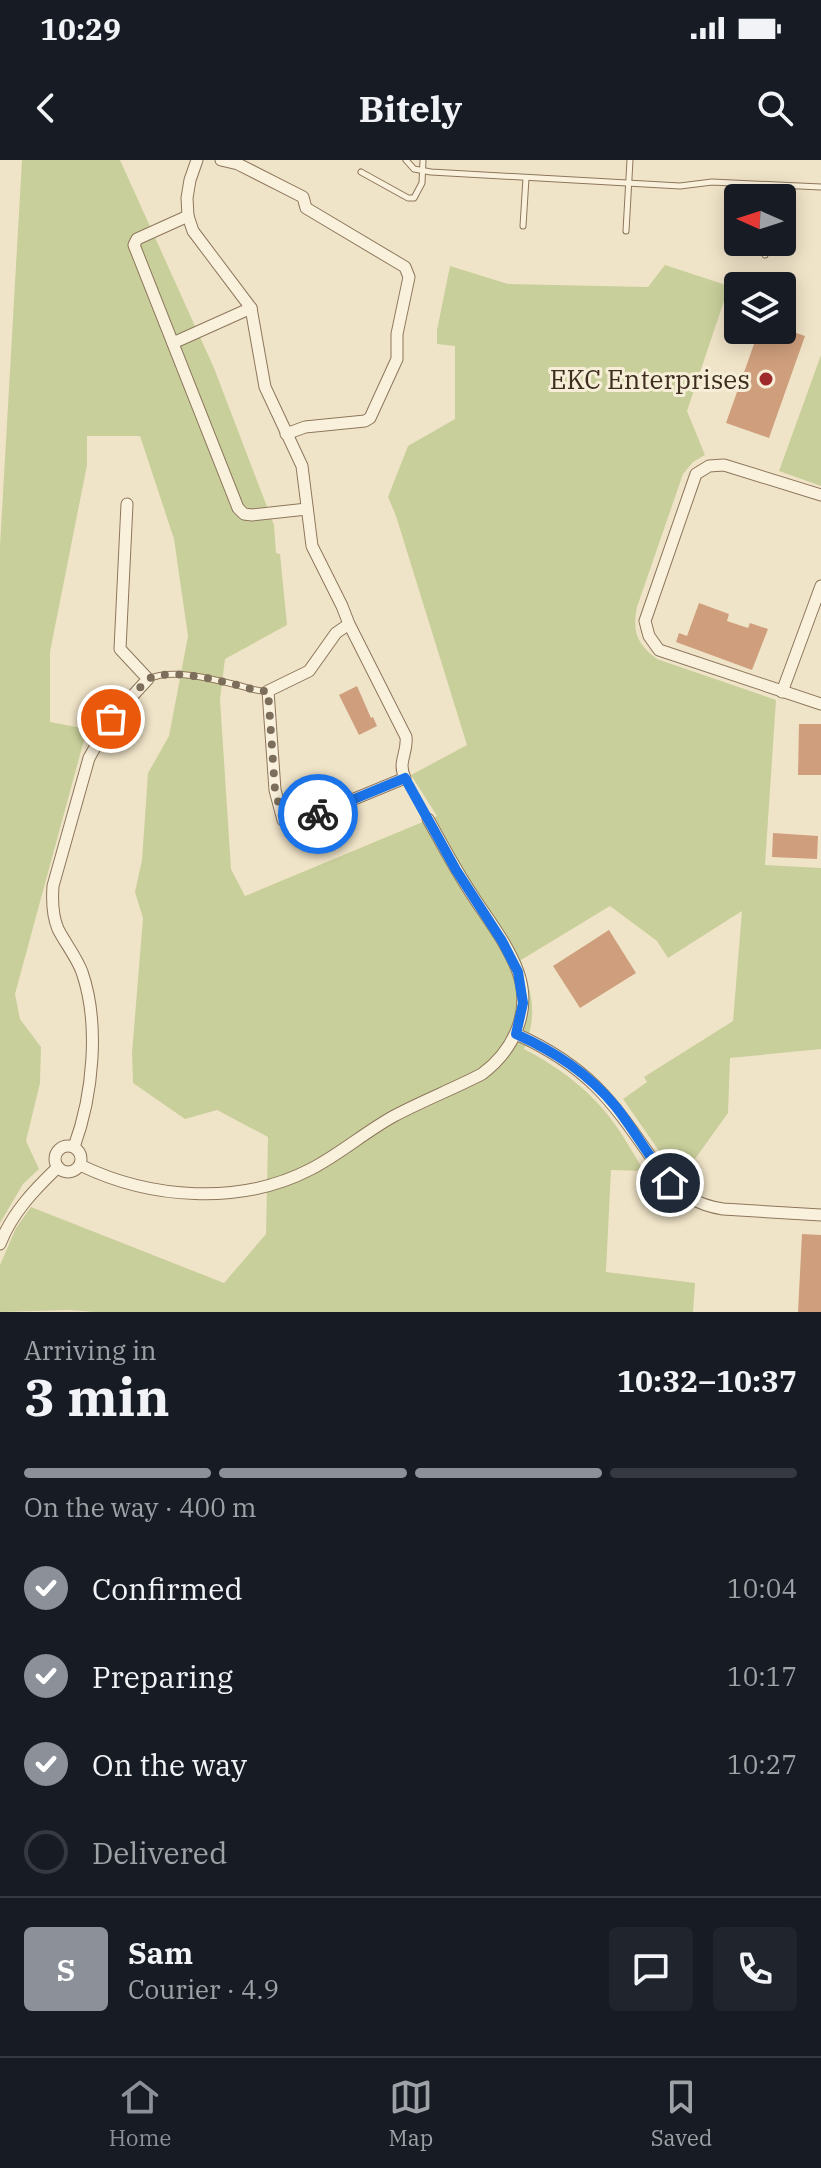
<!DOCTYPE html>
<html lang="en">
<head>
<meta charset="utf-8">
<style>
	body { margin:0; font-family:"IBM Plex Serif",serif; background:#20242c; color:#f1f3f6; height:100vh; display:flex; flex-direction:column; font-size:30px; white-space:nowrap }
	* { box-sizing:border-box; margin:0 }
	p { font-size:26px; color:#9ea1a6 }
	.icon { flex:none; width:44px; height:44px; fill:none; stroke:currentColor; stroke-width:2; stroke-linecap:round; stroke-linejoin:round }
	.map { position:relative; height:1152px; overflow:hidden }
	.drawer { display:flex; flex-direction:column; background:#171b24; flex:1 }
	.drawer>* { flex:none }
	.needle { width:52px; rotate:273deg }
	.buttons { position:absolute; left:724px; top:24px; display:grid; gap:16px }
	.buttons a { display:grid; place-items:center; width:72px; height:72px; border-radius:8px; background:#171b24; box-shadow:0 4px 20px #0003; font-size:40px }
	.pin { position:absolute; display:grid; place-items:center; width:68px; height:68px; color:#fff; margin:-34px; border:4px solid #fff; border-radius:50%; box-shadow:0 2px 8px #0007 }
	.courier { position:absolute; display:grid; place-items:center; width:80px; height:80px; margin:-40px; border:6px solid #1a73e8; border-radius:50%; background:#fff; color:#222; box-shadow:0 2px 10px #0007 }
	.headline em { font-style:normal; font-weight:800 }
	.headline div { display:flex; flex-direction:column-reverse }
	.headline { display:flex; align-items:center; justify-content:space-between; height:136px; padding:0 24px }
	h1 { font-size:52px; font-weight:800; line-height:60px }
	.bar { display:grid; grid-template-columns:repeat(4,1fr); gap:12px 8px; align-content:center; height:96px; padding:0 24px }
	.bar i { height:10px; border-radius:6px; background:#363941 }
	.bar .selected { background:#8c9099 }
	.bar p { grid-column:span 4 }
	.line { display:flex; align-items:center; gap:20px; padding:0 24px; border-top:2px solid #363941 }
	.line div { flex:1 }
	.round { display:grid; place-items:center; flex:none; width:84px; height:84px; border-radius:8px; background:#20242c }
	ol { padding:0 24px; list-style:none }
	li { display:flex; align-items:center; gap:24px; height:88px }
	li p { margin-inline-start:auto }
	li .icon { padding:8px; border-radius:50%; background:#8c9099; color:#fff; stroke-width:4 }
	li:last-child { color:#9ea1a6 }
	li i { width:44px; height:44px; border:4px solid #363941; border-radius:50% }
	.status { display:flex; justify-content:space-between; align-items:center; height:56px; padding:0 40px; background:#171b24; direction:ltr }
	.status svg { height:22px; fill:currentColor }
	header { display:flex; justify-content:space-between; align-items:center; height:104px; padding:0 24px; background:#171b24; font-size:36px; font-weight:800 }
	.menu { display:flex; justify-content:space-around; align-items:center; height:112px; border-top:2px solid #363941; background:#171b24; font-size:22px; color:#9ea1a6 }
	.menu a { display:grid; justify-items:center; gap:4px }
	.menu .selected { color:#8c9099 }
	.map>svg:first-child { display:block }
</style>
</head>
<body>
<div class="status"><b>10:29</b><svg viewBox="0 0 49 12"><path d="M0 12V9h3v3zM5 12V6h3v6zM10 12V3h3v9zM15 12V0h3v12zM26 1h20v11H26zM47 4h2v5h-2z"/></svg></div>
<header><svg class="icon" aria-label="back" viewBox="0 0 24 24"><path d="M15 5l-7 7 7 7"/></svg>Bitely<svg class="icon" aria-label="search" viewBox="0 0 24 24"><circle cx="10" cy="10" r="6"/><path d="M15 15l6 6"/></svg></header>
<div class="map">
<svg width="821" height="1152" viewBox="0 0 821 1152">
	<rect width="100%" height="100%" fill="#f0e4c8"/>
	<g fill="#c9cf9b">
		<path d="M22,0H120L214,208L274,365L276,393L280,394L287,465L225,499L220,539L231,709L245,736L437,656L411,615L467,585L396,356L388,337L408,286L455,259V186L437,184V170L450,106L508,124L648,127L665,105L729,126L687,251L705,295L693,302L683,314L637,447C632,472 637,484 657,499L776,540L765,705L821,708V889L730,898L728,953L682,1017L664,998L623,939L647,922L644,917L733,861L742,751L668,798L657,781L610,746L521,800C532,835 538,854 524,889C559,907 591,931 614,963C625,978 634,995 644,1011L611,1010L606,1112L695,1123L693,1152H95L69,1150L0,1152V1105L16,1068L31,1047L224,1123L266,1074L268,977L217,950L185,959L133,923L132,893L143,758L135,732L142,700L148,613L169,576L188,476L174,379L140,276H87V305L50,492V562L87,569L15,834L20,859L41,887L40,923L26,981L39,1009L23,1024L0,1063V386Z"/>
		<polygon points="821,195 821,326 779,311"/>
	</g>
	<g fill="#cf9f7d">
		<polygon points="782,168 805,176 769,278 726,263 759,170 782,170"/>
		<polygon points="699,443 729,454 727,461 748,468 750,463 768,469 752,510 676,482 679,473 687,476"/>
		<polygon points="357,526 371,558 373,557 377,566 359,575 339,535"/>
		<polygon points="799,564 821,564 821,615 798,615"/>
		<polygon points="773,673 818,676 817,699 772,697"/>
		<polygon points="609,770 636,813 580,848 553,806"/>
		<polygon points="802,1074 821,1075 821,1152 798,1152"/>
	</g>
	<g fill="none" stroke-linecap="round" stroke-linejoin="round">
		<g stroke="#8d765c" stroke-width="7">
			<g id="service">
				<polyline points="406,0 414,9 431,12 680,26 712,22 821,27"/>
				<polyline points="361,12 408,38 414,38 422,23 423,0"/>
				<polyline points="768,38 769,25"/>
				<polyline points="523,66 526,18"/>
				<polyline points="626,71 630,0"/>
				<polyline points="765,95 766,82"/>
				<path d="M149,519C171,508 213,519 237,525C247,527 256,532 268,531"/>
				<polyline points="405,618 427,658"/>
			</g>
		</g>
		<g stroke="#8d765c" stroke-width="13">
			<g id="minor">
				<path d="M197,0L190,20L187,38L188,56L193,71L251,148L265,227L302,306L312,386L342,446L349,464L406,577C408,593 397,602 405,618L296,663L289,664L283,660L275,630L268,531L309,511L336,473L349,464"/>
				<polyline points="221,0 238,4 303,37 306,48 405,107 409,117 397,174 397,199 370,258 365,261 305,267 286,274"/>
				<polyline points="188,56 137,79 134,85 238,348 244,354 252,355 307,349"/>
				<polyline points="173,183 251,148"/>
				<polyline points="821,335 724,305 709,306 696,314 645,461 649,476 659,490 821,544"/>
				<polyline points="782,532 821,426"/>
				<path d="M516,874C594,909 615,946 662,1013C678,1034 697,1045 723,1049L821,1055"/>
				<circle cx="68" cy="999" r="13"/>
				<path d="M74,987C93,935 100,864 82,812C76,796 65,783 58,769C52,755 52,740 53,726L89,598L111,559L148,519L120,489L127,344"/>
				<path d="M80,1005C150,1039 240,1046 311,1009C340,994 365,972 394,956C422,941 453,929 482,914C514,890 532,851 518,812C508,784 487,758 471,733C455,709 442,684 428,659"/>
				<path d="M0,1084C12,1053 34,1030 58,1007"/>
			</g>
		</g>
		<use href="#service" stroke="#faf1dc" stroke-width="5"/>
		<use href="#minor" stroke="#faf1dc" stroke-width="11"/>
	</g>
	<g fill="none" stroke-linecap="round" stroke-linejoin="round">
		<path stroke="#7c6e5b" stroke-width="8" stroke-dasharray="0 14.4" d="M111,559L148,519C171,508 212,519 237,525C247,527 256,532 268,531L275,630L283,660C294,667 307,659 318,654"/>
		<path stroke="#1a73e8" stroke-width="10" d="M318,654L405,618L456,710L502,781L518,812L523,843L516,874C555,892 588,913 616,947C635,971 650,999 670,1023"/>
	</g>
	<circle fill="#9e2a2b" stroke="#f7eed8" stroke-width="3" cx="766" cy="219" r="8"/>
	<g text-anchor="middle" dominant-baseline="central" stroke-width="6" stroke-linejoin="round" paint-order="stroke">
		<g font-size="26" fill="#3d2e20" stroke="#f7eed8" text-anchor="end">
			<text x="750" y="219">EKC Enterprises</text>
		</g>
	</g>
</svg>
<div class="buttons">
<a><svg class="needle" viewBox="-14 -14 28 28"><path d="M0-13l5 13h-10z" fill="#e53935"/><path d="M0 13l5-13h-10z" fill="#9ea1a6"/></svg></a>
<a><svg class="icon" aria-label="layers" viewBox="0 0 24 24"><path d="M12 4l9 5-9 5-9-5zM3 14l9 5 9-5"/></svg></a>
</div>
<div class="pin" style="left:111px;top:559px;background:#ea580c"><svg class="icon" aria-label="bag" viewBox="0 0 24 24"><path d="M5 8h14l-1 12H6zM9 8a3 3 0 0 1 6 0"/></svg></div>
<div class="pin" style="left:670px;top:1023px;background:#1f2937"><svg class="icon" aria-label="home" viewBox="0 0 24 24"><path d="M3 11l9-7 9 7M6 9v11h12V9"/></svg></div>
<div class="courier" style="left:318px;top:654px"><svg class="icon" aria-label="bike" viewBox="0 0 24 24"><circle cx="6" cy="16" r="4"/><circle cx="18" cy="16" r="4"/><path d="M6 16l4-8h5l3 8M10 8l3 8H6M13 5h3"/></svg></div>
</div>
<section class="drawer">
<div class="headline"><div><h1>3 min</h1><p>Arriving in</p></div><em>10:32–10:37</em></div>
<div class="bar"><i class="selected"></i><i class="selected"></i><i class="selected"></i><i></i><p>On the way · 400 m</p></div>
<ol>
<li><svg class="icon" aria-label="check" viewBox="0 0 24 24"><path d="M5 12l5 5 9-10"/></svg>Confirmed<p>10:04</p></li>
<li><svg class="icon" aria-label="check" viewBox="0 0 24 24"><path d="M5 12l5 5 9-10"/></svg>Preparing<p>10:17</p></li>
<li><svg class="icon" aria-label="check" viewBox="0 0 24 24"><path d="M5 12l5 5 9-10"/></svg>On the way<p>10:27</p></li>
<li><i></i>Delivered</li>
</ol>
<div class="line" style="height:144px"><b class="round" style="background:#8c9099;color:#fff">S</b><div><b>Sam</b><p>Courier · 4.9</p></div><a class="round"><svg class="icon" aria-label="chat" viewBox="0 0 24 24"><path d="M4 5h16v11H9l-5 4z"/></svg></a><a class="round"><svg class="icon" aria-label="phone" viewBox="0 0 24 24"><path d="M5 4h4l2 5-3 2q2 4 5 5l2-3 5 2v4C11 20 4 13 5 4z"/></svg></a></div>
</section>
<nav class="menu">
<a class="selected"><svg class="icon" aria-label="home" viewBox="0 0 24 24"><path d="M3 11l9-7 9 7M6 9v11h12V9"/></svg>Home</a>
<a><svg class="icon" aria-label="map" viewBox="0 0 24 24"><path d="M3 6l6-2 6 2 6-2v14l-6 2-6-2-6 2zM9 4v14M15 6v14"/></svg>Map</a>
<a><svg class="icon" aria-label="saved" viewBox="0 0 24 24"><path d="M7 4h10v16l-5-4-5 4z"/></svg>Saved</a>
</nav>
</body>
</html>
